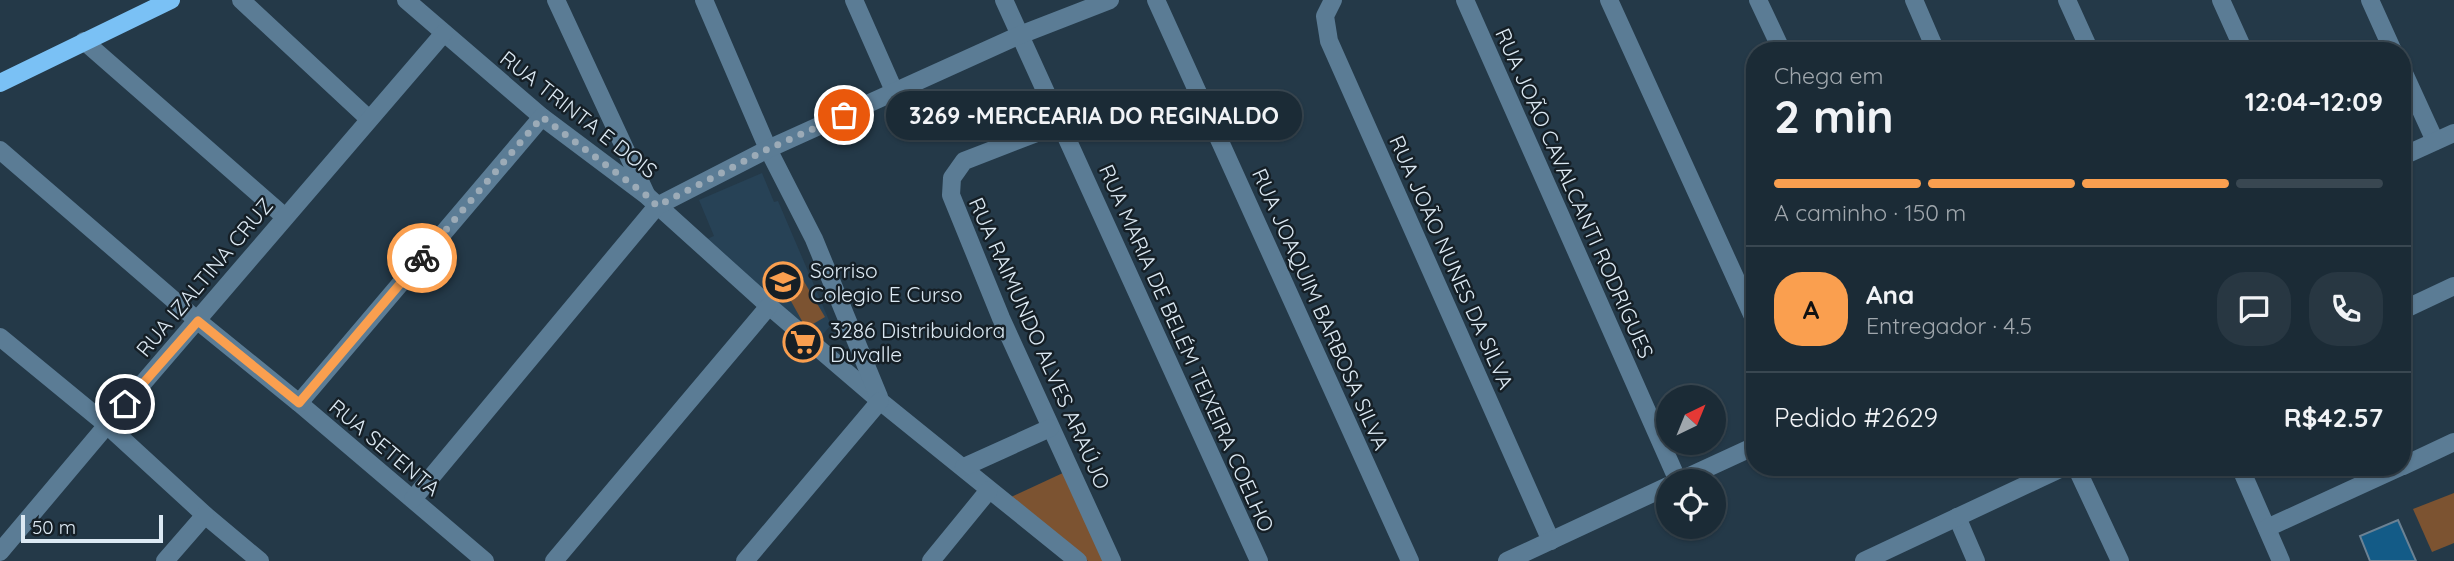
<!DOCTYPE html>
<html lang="pt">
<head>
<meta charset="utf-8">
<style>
	body { margin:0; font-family:Quicksand,sans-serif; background:#283742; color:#f1f3f6; height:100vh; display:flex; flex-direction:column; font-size:26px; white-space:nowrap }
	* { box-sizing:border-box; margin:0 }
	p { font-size:23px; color:#a0a7ad }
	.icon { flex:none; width:38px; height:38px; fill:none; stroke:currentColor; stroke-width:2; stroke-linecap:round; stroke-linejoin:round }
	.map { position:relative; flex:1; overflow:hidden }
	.sheet { position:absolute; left:1746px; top:42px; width:665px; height:434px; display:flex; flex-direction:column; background:#1b2b36; border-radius:28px; box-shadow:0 2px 5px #0004,0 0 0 2px #394751 }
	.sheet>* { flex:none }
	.needle { width:46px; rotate:43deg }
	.buttons { position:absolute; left:1656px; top:385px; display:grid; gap:14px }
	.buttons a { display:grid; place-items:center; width:70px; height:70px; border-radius:50%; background:#1b2b36; box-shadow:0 2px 5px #0004,0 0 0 2px #394751; font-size:35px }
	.scale { position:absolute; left:21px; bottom:18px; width:142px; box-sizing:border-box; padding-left:7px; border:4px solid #dce9f3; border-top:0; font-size:19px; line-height:24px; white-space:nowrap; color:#dce9f3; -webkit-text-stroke:5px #151f26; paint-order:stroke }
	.pin { position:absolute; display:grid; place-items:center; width:60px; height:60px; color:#fff; margin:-30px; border:4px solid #fff; border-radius:50%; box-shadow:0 2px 7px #0007 }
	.courier { position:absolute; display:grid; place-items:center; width:70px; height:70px; margin:-35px; border:5px solid #fa9f4f; border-radius:50%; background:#fff; color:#222; box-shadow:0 2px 9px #0007 }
	.bubble { position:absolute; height:49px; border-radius:24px; background:#1b2b36; box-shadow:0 2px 5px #0004,0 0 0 2px #394751; font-size:23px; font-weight:700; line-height:49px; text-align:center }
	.head em { font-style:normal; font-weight:700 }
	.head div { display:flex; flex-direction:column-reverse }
	.head { display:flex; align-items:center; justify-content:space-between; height:119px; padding:0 28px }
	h1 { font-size:46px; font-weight:700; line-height:52px }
	.bar { display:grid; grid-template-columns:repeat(4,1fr); gap:10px 7px; align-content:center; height:84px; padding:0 28px }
	.bar i { height:9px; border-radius:5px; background:#394751 }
	.bar .selected { background:#fa9f4f }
	.bar p { grid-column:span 4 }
	.line { display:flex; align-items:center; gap:18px; padding:0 28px; border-top:2px solid #394751 }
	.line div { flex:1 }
	.round { display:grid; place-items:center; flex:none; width:74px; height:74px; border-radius:28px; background:#283742 }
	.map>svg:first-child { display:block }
</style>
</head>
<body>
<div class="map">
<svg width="2454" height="561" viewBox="0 0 2454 561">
	<rect width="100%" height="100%" fill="#243948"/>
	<polygon fill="#274256" points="762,173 774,202 778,201 831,325 817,341 705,240 714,236 699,200"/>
	<g fill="#7c5331">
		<polygon points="796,268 825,317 806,328 778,278"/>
		<polygon points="1065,472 1106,561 1088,561 1009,498"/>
		<polygon points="2454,493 2454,543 2432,552 2413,509"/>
	</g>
	<polygon fill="#135b87" stroke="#6b8294" stroke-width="2" points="2398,520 2416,561 2370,561 2360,536"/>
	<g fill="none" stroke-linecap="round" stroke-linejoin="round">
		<g stroke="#5b7c95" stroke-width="18">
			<polyline points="241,0 369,119"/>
			<polyline points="406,0 542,117 646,195 769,306 880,401 1078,561"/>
			<polyline points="556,0 646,194"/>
			<polyline points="704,0 768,149 814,239 879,397"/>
			<polyline points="854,0 895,93"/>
			<polyline points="1004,0 1259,561"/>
			<polyline points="1156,0 1410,561"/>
			<polyline points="1333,0 1325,16 1329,41 1551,541"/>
			<polyline points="1465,0 1678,481"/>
			<polyline points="1609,0 1755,321"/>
			<polyline points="1758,0 1782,51"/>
			<polyline points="1914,0 1936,51"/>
			<polyline points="2067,0 2090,51"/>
			<polyline points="2221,0 2244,51"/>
			<polyline points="2370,0 2393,51"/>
			<polyline points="84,41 285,217"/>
			<polyline points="2403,71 2435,141"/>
			<polyline points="1060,124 964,161 952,178 951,195 1001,318 1112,561"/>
			<polyline points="0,150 198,321 299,403 485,561"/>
			<polyline points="2403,156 2454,133"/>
			<polyline points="2403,310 2454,286"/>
			<polyline points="0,337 107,425 205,515 260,561"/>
			<polyline points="299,403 542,117"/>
			<polyline points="2403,466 2454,442"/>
			<polyline points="964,467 1050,428"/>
			<polyline points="2076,467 2120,561"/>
			<polyline points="2240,467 2281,561"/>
			<polyline points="1679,481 1755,446"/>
			<polyline points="413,499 657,206 768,149 1020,35 1110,0"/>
			<polyline points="1957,517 1976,561"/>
			<polyline points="2267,528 2400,467"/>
			<polyline points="0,552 107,425 444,33"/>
			<polyline points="165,561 205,515"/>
			<polyline points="554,561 769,306"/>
			<polyline points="745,561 880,401"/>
			<polyline points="931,561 989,490"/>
			<polyline points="1507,561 1668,486"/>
			<polyline points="1864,561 2064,467"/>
		</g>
		<polyline stroke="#7ac1f5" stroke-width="18" points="0,83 171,0"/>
	</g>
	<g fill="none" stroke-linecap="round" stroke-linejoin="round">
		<polyline stroke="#9cabb7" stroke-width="7" stroke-dasharray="0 12.6" points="422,258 542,117 646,195 657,206 768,149 844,115"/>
		<polyline stroke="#fa9f4f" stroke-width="9" points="125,404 198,321 299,403 422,258"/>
	</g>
	<defs>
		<g id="school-ring" transform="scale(2.0125)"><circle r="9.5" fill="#151f26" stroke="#fa9f4f" stroke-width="1.5"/><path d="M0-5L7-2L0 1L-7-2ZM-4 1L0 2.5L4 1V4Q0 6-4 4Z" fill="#fa9f4f"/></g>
		<g id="supermarket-ring" transform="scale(2.0125)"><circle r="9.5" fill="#151f26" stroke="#fa9f4f" stroke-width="1.5"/><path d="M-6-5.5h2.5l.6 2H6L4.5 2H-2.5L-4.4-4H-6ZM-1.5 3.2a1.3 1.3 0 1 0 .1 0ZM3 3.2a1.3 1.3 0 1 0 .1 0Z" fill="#fa9f4f"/></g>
	</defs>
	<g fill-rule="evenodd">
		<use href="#school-ring" x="783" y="282"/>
		<use href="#supermarket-ring" x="803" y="342"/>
	</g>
	<g text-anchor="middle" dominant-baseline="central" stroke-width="5" stroke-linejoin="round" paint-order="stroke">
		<g font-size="21" fill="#dce9f3" stroke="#151f26">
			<text transform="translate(579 114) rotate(38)">RUA TRINTA E DOIS</text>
			<text transform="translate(1575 193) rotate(66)">RUA JOÃO CAVALCANTI RODRIGUES</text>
			<text transform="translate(1452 262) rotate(66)">RUA JOÃO NUNES DA SILVA</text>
			<text transform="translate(204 277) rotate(-50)">RUA IZALTINA CRUZ</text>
			<text transform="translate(1321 309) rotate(66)">RUA JOAQUIM BARBOSA SILVA</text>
			<text transform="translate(1040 343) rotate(66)">RUA RAIMUNDO ALVES ARAÚJO</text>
			<text transform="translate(1187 348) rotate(66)">RUA MARIA DE BELÉM TEIXEIRA COELHO</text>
			<text transform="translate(385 447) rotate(40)">RUA SETENTA</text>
		</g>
		<g font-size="21" fill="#dce9f3" stroke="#151f26" text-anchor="start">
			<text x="810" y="270">Sorriso<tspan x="810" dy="24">Colegio E Curso</tspan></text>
			<text x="830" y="330">3286 Distribuidora<tspan x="830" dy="24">Duvalle</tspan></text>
		</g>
	</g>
</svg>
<div class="buttons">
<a><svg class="needle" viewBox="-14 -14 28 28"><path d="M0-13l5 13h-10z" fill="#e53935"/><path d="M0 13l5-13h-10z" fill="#a0a7ad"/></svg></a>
<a><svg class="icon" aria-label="locate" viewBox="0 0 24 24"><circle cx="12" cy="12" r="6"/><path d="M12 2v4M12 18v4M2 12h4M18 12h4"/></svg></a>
</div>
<div class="scale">50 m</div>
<div class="pin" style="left:844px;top:115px;background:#ea580c"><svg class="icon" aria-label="bag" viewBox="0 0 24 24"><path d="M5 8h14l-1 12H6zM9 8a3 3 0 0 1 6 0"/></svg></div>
<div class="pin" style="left:125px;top:404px;background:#1f2937"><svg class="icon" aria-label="home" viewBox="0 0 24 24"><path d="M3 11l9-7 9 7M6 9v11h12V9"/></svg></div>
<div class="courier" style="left:422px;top:258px"><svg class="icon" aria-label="bike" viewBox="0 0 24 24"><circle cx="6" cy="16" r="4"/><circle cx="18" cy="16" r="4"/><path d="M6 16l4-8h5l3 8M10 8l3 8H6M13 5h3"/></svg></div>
<div class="bubble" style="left:886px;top:91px;width:416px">3269 -MERCEARIA DO REGINALDO</div>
<section class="sheet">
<div class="head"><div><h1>2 min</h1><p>Chega em</p></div><em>12:04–12:09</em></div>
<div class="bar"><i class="selected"></i><i class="selected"></i><i class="selected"></i><i></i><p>A caminho · 150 m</p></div>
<div class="line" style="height:126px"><b class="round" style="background:#fa9f4f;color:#111">A</b><div><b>Ana</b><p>Entregador · 4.5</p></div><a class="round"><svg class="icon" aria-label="chat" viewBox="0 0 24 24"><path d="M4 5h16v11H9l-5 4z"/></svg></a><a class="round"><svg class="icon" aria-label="phone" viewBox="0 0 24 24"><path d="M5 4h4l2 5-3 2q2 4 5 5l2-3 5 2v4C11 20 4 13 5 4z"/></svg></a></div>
<div class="line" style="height:91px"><div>Pedido #2629</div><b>R$42.57</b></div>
</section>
</div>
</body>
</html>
